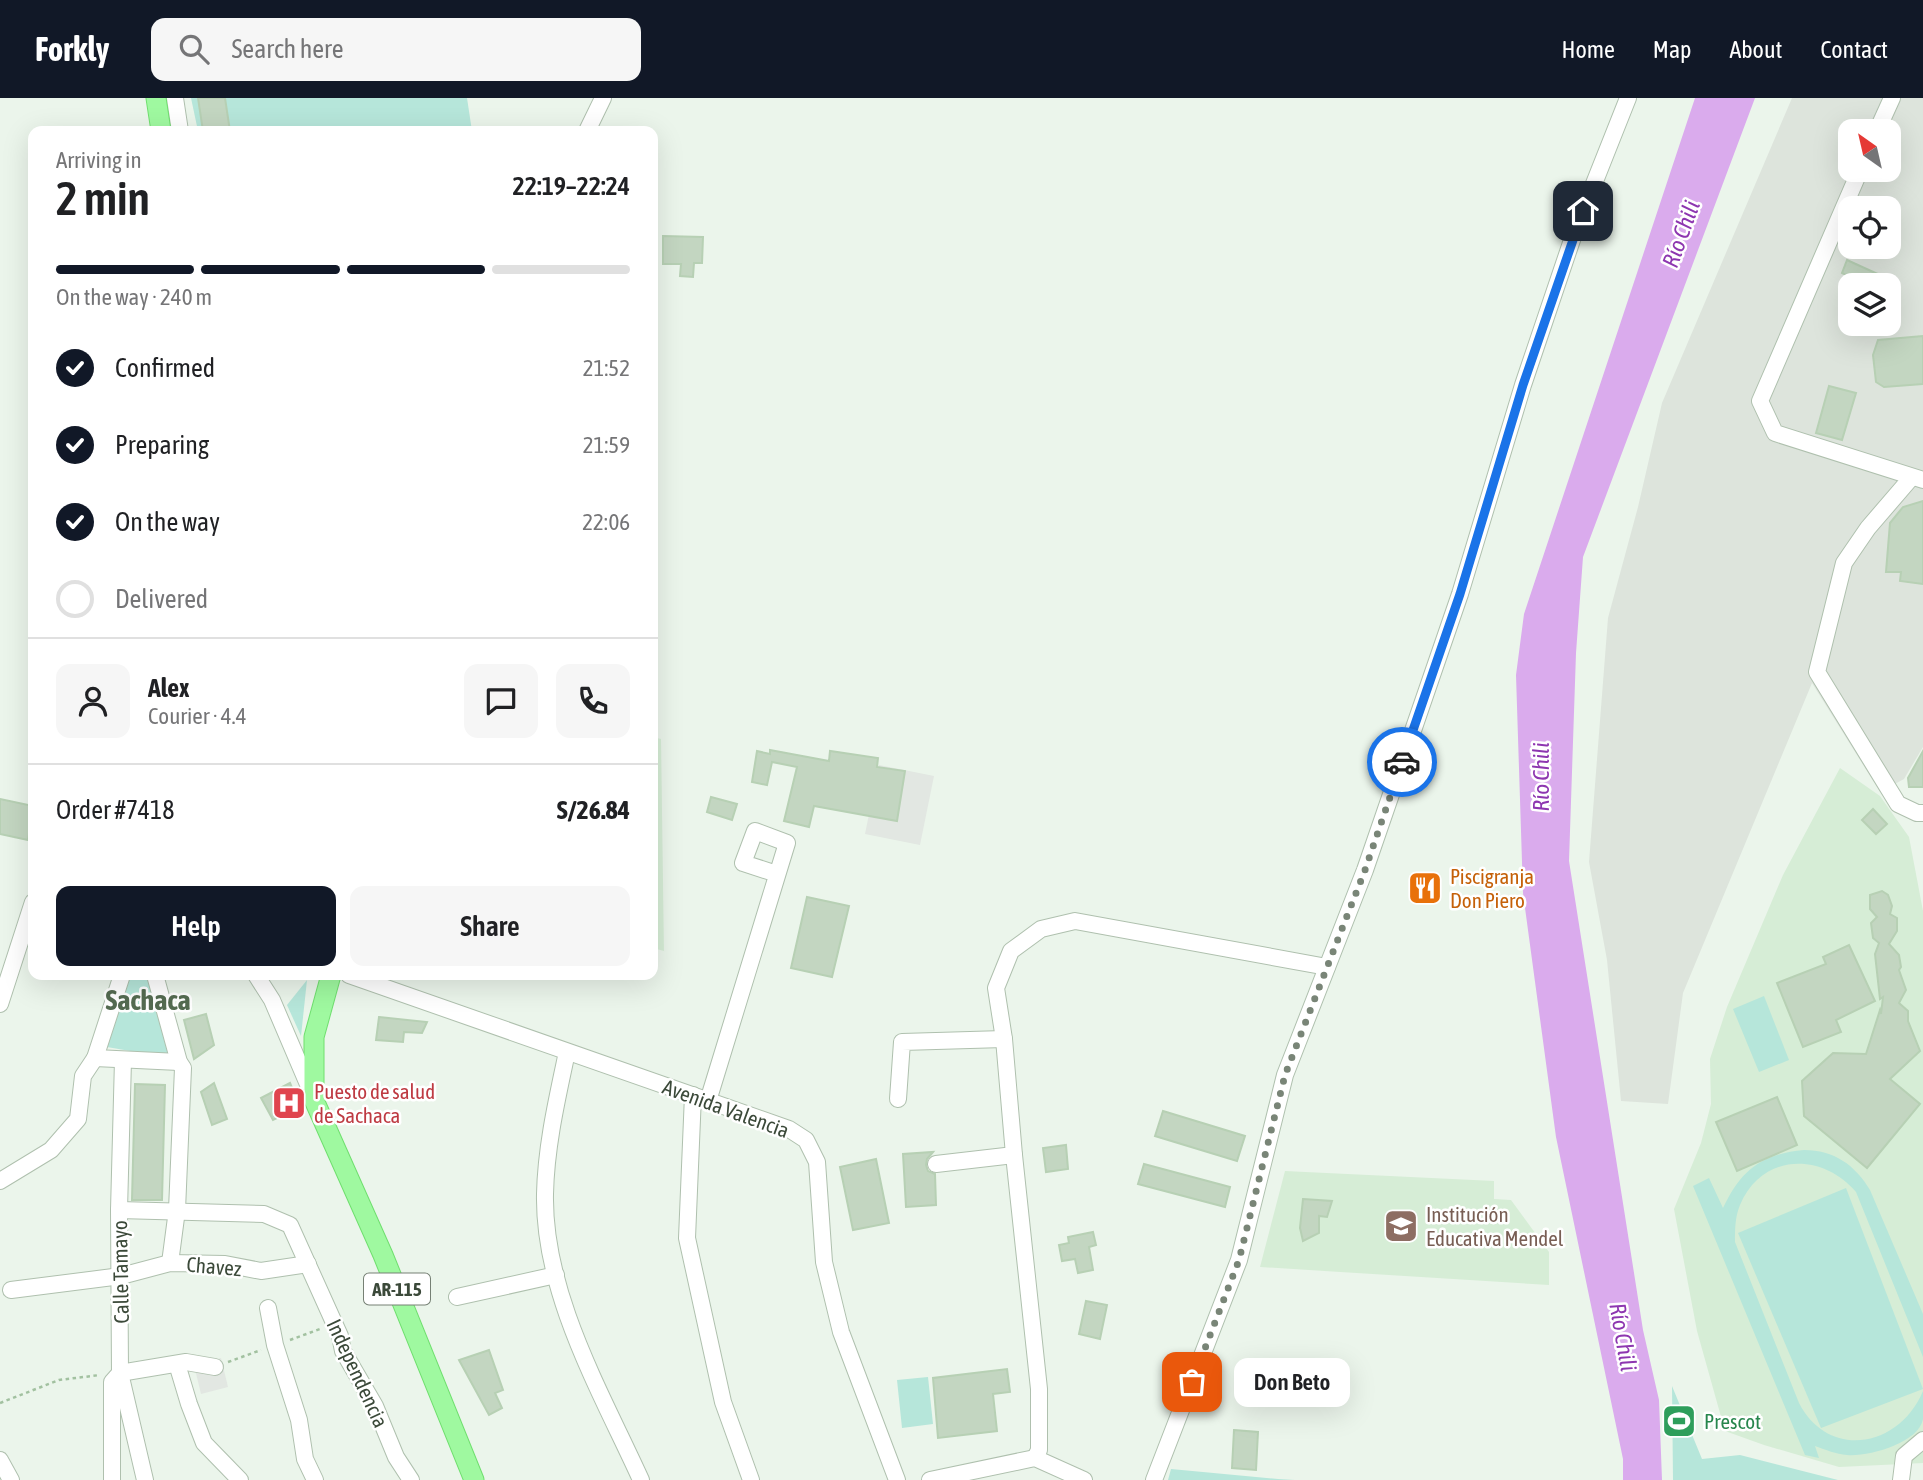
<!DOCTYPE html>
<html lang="en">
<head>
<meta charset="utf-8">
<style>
	body { margin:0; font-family:"Asap Condensed",sans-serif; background:#f6f6f6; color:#202124; height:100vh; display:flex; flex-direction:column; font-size:26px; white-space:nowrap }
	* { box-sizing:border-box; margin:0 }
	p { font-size:23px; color:#757577 }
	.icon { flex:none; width:38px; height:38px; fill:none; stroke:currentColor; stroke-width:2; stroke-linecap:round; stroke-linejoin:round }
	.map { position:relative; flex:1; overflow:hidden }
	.panel { position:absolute; left:28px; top:28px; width:630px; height:854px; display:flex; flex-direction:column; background:#fff; border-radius:14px; box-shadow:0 7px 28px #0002 }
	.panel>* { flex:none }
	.needle { width:46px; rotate:326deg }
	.tools { position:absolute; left:1838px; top:21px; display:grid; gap:14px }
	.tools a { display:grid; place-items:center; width:63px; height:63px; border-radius:14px; background:#fff; box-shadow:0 7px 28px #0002; font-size:35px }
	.pin { position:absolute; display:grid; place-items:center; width:60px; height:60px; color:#fff; margin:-30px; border-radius:14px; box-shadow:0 4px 10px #0006 }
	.courier { position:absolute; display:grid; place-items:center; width:70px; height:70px; margin:-35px; border:5px solid #1a73e8; border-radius:50%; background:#fff; color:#222; box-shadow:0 2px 9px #0007 }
	.bubble { position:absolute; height:49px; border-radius:14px; background:#fff; box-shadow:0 7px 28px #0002; font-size:23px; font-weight:600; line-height:49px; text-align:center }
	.summary em { font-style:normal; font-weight:600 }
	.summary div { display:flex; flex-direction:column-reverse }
	.summary { display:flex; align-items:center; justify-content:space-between; height:119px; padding:0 28px }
	h1 { font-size:46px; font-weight:600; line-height:52px }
	.bar { display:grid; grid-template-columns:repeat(4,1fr); gap:10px 7px; align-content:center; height:84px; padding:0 28px }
	.bar i { height:9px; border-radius:5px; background:#e0e0e0 }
	.bar .current { background:#111827 }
	.bar p { grid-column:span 4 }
	.line { display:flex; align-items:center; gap:18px; padding:0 28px; border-top:2px solid #e0e0e0 }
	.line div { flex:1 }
	.round { display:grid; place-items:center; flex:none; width:74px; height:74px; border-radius:14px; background:#f6f6f6 }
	ol { padding:0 28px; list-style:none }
	li { display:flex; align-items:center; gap:21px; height:77px }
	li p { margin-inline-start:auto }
	li .icon { padding:7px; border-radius:50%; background:#111827; color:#fff; stroke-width:4 }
	li:last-child { color:#757577 }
	li i { width:38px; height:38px; border:4px solid #e0e0e0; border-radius:50% }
	.action { display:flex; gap:14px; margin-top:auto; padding:14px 28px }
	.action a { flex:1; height:80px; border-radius:14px; background:#111827; color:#fff; font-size:28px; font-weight:600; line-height:80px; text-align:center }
	.action a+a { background:#f6f6f6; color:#202124 }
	header { display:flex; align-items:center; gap:42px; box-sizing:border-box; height:98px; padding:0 35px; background:#111827; color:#fff }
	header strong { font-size:33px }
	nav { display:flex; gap:38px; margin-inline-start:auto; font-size:24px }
	.search { width:490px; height:63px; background:#f6f6f6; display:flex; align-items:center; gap:18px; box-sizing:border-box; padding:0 24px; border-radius:14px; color:#757577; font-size:26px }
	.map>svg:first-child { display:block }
</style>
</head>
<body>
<header>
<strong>Forkly</strong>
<div class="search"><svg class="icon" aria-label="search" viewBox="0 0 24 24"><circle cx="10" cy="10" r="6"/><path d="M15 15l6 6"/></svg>Search here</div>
<nav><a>Home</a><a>Map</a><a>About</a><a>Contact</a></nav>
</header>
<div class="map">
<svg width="1923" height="1382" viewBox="0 0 1923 1382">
	<rect width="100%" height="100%" fill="#ebf5eb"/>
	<path fill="#dde4dc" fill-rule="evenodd" d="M1792,0H1923V649L1904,681L1880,694L1812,585L1683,895L1668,1006L1621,1003L1607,862L1589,764L1608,520L1638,409L1662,305ZM1850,33H1888V72H1850ZM1850,110H1888V149H1850ZM1850,187H1888V226H1850Z"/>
	<g fill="#d6edd6">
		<polygon points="653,639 661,641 664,853 653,850"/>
		<polygon points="1840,670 1880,698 1909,739 1923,813 1923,1365 1839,1369 1764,1347 1725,1333 1697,1233 1674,1111 1701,1045 1711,1006 1710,961 1727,909 1783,777"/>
		<polygon points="1285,1073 1494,1083 1494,1101 1511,1102 1549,1154 1549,1187 1260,1169"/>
	</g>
	<g fill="#b6e6da">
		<polygon points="191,0 467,0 472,33 198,33"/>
		<polygon points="130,877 147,877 169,956 130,953 107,949"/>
		<polygon points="307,882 301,938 287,907"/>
		<polygon points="1764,898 1789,962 1759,974 1733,911"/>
		<path d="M1804,1052C1834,1052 1855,1067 1870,1092L1923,1216V1259L1856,1094C1822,1054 1762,1055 1740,1107C1735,1119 1735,1131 1735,1144L1799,1305C1829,1363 1900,1349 1923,1293C1923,1302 1923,1313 1923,1321C1919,1345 1868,1359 1847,1357C1836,1356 1826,1352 1815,1348L1819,1360L1805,1357L1693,1088L1709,1080L1723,1110C1741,1072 1761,1056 1804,1052Z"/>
		<polygon points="1846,1090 1923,1291 1821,1330 1738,1135"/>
		<polygon points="928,1279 933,1326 902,1330 897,1282"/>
		<polygon points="1672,1288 1702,1361 1740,1357 1838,1382 1673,1382"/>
		<polygon points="1171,1371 1278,1381 1295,1382 1168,1382"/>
	</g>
	<g fill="#e2e7e2">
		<polygon points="879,667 934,678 920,747 865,736"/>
		<polygon points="221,1260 228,1289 201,1296 194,1267"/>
	</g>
	<polygon fill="#daabed" points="1695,0 1755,0 1583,459 1576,555 1569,763 1643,1232 1659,1302 1662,1382 1623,1382 1623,1361 1556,1039 1523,795 1516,577 1524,516"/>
	<g fill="#c3d6c1" stroke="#b7d0b4" stroke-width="2">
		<polygon points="198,0 225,0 230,33 203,33"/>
		<polygon points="663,138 703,139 702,165 694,165 693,179 680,178 681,166 663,166"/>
		<polygon points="1847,162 1882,178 1876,187 1866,187 1842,175"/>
		<polygon points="1923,238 1923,286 1884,289 1876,284 1873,257 1878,242"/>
		<polygon points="1829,288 1856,295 1842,342 1816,335"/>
		<polygon points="1923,403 1923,486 1900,483 1901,474 1886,474 1890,425 1903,409"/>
		<polygon points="770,652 829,663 830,653 878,660 877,669 905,673 897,723 814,708 809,729 784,723 797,669 772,664 767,687 752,684 757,653 770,656"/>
		<polygon points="1923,653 1923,689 1909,689 1908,680"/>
		<polygon points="711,699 737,706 732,722 707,714"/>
		<polygon points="0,701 33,708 28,742 0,736"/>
		<polygon points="1873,711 1887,726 1876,736 1862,722"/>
		<polygon points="1882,793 1888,797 1892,808 1890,816 1897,820 1897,833 1889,846 1899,857 1901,869 1899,872 1906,892 1899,905 1908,913 1908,923 1920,953 1890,981 1920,1006 1867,1070 1804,1018 1802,983 1833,955 1866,956 1880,912 1881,916 1883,899 1880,901 1875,856 1879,845 1873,840 1871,825 1877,819 1870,811 1870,797"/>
		<polygon points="807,799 849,808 832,879 791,870"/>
		<polygon points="1849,847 1875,903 1836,922 1841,934 1803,949 1777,885 1826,866 1823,859"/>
		<polygon points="206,916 214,947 194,961 184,922"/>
		<polygon points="379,919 427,924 422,935 404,934 403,944 376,942"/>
		<polygon points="214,985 227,1021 212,1027 201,994"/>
		<polygon points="290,985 300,1009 273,1022 261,1000"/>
		<polygon points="135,986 165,987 162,1102 132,1102"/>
		<polygon points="1777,999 1797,1047 1737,1073 1716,1024"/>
		<polygon points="1163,1013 1245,1038 1237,1063 1155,1038"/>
		<polygon points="1066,1047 1068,1071 1046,1074 1043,1050"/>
		<polygon points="933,1054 927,1061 926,1067 928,1073 935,1076 936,1107 906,1109 903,1056"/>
		<polygon points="876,1061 889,1125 853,1132 840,1069"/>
		<polygon points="1144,1066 1230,1089 1225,1109 1138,1086"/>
		<polygon points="1303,1101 1332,1103 1327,1119 1319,1118 1319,1135 1303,1143 1300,1130"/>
		<polygon points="1093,1134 1096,1147 1089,1149 1093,1172 1078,1175 1075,1161 1062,1163 1059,1147 1069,1145 1068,1139"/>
		<polygon points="1086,1203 1107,1207 1100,1241 1079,1236"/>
		<polygon points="489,1252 503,1292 495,1295 502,1310 489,1317 459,1262"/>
		<polygon points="1007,1271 1010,1294 993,1296 997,1333 938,1340 933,1280"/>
		<polygon points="1234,1332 1258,1334 1256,1372 1232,1370"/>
	</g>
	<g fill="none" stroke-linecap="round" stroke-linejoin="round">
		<g stroke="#afc0ae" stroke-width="18">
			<g id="minor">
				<polyline points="175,0 180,33"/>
				<polyline points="587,33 603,0"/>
				<polyline points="1877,33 1892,0"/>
				<polyline points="1860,72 1760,303 1775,335 1923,382"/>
				<polyline points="1911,380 1868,430 1844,465 1817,574 1898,706 1917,715 1923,715"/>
				<polyline points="155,877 179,964 183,970 177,1112 170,1165"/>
				<polyline points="256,877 272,902 313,998"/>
				<polyline points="349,877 789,1031 806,1042 817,1064 824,1164 841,1234 897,1382"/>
				<polyline points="0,906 33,804"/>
				<path d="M567,954C557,1001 546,1048 545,1096C543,1195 601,1294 641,1382"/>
				<polyline points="95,960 179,964"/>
				<polyline points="123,962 119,1112 120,1275 145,1382"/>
				<polyline points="693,997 687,1140 723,1304 751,1382"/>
				<polyline points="898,1001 902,944 1004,941"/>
				<polyline points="708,1003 787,745 755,733 743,765 777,776"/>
				<polyline points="936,1066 1014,1057"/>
				<polyline points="0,1083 51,1052 78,1021 83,978 95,960 122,877"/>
				<polyline points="119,1112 264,1116 290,1127 340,1238 343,1253 375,1308 396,1359 411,1382"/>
				<polyline points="11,1192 121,1178 170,1165 225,1166 261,1173 308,1166"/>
				<polyline points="457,1199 556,1177"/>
				<polyline points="268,1210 275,1247 299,1322 305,1361 315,1382"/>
				<polyline points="177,1266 189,1306 204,1345 240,1382"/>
				<polyline points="120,1275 186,1264 215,1269"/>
				<polyline points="1035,1360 1039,1352 1039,1291 1014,1057 1004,941 996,890 1011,853 1041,831 1075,823 1327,869"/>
				<polyline points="0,1362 11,1382"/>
				<polyline points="112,1382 112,1284 120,1275"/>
				<polyline points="930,1382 1035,1360 1084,1382"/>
				<polyline points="1154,1382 1239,1162 1285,977 1365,772 1460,496 1523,287 1574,136 1628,0"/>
				<polyline points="1901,1382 1904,1358 1923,1342"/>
			</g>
		</g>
		<g stroke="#70df6f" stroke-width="21">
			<g id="major">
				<polyline points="156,0 161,33"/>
				<polyline points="331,877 314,939 314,1002 383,1157 474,1382"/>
			</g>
		</g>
		<g stroke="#a2c1a0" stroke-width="2.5" stroke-dasharray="3.5 3.5" stroke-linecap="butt">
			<polyline points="290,1242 320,1231"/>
			<polyline points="228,1264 261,1252"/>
			<polyline points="0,1305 59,1282 100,1277"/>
		</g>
		<use href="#minor" stroke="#fff" stroke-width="16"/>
		<use href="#major" stroke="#9ff9a0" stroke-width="19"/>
	</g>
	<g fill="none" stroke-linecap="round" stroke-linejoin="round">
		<polyline stroke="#798577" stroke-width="7" stroke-dasharray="0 12.6" points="1192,1284 1239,1162 1285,977 1365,772 1402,664"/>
		<polyline stroke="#1a73e8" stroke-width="9" points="1402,664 1460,496 1523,287 1583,113"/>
	</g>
	<defs>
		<g id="restaurant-square" transform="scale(1.75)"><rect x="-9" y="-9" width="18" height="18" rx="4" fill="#e8710a" stroke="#fff"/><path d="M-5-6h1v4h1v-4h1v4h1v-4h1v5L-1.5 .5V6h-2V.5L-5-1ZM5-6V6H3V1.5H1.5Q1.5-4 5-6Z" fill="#fff"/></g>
		<g id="hospital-square" transform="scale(1.75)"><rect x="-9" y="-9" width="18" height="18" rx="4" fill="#e0444e" stroke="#fff"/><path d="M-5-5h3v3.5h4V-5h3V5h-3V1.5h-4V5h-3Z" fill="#fff"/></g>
		<g id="school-square" transform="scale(1.75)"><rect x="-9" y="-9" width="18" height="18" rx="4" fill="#8d6e63" stroke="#fff"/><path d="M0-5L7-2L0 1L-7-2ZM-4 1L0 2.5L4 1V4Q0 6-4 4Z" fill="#fff"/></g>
		<g id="stadium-square" transform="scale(1.75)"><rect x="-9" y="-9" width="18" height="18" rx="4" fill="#2e9e5b" stroke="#fff"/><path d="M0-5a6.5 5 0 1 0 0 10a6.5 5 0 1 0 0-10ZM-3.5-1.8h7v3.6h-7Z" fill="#fff"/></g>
	</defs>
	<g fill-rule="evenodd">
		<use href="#restaurant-square" x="1425" y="790"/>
		<use href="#hospital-square" x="289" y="1005"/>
		<use href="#school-square" x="1401" y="1128"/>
		<use href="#stadium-square" x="1679" y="1323"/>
	</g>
	<g text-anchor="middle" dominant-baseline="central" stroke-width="5" stroke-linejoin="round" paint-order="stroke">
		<rect fill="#fff" stroke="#768074" stroke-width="2" x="364" y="1175.5" width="66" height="31" rx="5"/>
		<g font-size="19" font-weight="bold" fill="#3b4939">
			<text x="397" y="1191">AR-115</text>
		</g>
		<g font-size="21" fill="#c56008" stroke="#fff" text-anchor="start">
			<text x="1450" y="778">Piscigranja<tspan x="1450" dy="24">Don Piero</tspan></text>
		</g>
		<g font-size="21" fill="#be3a42" stroke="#fff" text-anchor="start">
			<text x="314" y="993">Puesto de salud<tspan x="314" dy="24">de Sachaca</tspan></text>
		</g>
		<g font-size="21" fill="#3b4939" stroke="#fff">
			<text transform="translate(726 1010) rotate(20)">Avenida Valencia</text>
			<text transform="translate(214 1168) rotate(5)">Chavez</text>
			<text transform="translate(120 1174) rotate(-91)">Calle Tamayo</text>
			<text transform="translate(358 1275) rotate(65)">Independencia</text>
		</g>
		<g font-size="21" fill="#785e54" stroke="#fff" text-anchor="start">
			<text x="1426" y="1116">Institución<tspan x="1426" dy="24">Educativa Mendel</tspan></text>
		</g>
		<g font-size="21" fill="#27864d" stroke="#fff" text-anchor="start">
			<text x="1704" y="1323">Prescot</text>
		</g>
		<g font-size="23" font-style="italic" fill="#8d36b0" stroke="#fff">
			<text transform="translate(1681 136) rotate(-70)">Río Chili</text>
			<text transform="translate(1541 679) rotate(-90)">Río Chili</text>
			<text transform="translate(1623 1239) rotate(80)">Río Chili</text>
		</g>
		<g font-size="28" font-weight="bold" fill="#546b51" stroke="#fff">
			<text x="148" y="902">Sachaca</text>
		</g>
	</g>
</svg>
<div class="tools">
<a><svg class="needle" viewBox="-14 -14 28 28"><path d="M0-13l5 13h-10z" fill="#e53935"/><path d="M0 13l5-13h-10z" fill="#757577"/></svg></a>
<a><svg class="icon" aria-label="locate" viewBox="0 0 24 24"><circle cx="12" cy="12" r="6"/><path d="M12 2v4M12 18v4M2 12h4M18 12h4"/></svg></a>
<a><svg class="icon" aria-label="layers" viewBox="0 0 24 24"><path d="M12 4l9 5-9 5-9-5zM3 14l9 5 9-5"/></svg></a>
</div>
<div class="pin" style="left:1192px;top:1284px;background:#ea580c"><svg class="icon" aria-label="bag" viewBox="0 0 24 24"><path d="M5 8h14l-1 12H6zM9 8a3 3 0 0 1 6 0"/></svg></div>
<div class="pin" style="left:1583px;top:113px;background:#1f2937"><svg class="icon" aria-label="home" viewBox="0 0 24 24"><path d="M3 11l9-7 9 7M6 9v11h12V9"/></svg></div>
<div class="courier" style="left:1402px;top:664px"><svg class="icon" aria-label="car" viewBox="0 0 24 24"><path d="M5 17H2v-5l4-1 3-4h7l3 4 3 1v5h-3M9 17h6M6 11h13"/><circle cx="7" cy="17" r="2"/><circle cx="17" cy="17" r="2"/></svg></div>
<div class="bubble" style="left:1234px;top:1260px;width:116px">Don Beto</div>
<section class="panel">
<div class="summary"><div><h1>2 min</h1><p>Arriving in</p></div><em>22:19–22:24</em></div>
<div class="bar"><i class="current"></i><i class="current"></i><i class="current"></i><i></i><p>On the way · 240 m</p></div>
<ol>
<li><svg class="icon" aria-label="check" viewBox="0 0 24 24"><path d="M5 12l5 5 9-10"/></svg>Confirmed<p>21:52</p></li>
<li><svg class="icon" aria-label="check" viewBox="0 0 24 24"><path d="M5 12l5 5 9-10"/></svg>Preparing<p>21:59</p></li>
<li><svg class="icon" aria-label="check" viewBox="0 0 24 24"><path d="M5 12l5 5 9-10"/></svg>On the way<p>22:06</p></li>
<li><i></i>Delivered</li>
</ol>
<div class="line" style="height:126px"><a class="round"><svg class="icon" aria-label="person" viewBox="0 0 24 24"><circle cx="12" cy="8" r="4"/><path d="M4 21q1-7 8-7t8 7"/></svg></a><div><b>Alex</b><p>Courier · 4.4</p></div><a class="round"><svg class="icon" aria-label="chat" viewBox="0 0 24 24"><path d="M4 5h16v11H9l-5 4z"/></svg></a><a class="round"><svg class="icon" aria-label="phone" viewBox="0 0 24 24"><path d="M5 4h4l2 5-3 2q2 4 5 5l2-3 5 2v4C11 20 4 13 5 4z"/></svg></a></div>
<div class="line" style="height:91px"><div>Order #7418</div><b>S/26.84</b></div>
<div class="action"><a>Help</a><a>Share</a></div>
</section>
</div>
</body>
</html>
